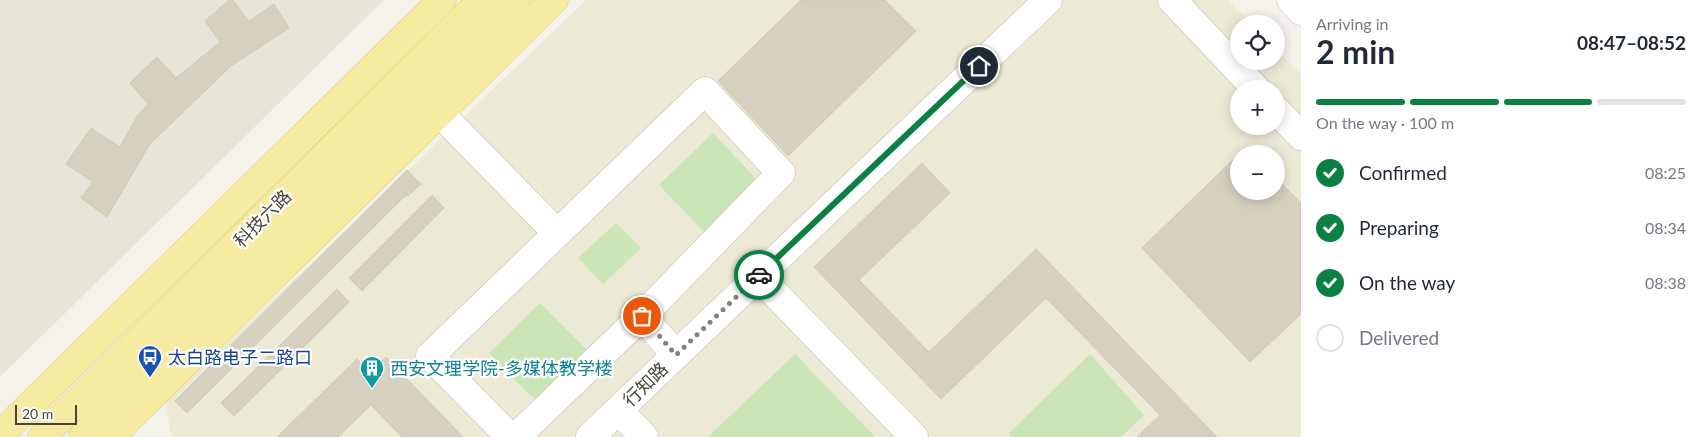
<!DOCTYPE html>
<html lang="en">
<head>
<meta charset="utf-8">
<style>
	body { margin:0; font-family:Lato,"Noto Sans SC",sans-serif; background:#f6f6f7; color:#1f2937; height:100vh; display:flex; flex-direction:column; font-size:19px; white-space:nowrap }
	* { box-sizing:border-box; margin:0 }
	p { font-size:16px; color:#747a83 }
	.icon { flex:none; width:28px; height:28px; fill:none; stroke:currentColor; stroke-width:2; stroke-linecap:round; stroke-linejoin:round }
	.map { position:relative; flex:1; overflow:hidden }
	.side { display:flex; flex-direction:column; background:#fff; width:400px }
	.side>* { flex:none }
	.buttons { position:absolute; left:1230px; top:15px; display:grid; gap:10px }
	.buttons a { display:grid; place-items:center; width:55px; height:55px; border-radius:50%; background:#fff; box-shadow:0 2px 12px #0003; font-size:25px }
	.scale { position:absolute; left:15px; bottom:12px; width:62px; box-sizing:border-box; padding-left:5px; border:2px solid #474439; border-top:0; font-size:14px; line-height:18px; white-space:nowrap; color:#474439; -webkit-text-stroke:4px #fff; paint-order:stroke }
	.pin { position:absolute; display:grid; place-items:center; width:42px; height:42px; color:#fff; margin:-21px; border:2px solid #fff; border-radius:50%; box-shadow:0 1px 5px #0007 }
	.courier { position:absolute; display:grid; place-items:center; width:50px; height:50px; margin:-25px; border:4px solid #0b8043; border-radius:50%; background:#fff; color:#222; box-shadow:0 1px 6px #0007 }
	.headline em { font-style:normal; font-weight:700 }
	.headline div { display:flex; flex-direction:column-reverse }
	.headline { display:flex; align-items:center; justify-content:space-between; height:85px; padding:0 15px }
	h1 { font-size:32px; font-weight:700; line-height:38px }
	.bar { display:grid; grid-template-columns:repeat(4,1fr); gap:8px 5px; align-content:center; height:60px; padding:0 15px }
	.bar i { height:6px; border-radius:4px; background:#e0e1e3 }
	.bar .on { background:#0b8043 }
	.bar p { grid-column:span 4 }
	ol { padding:0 15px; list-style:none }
	li { display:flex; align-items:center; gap:15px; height:55px }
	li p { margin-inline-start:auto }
	li .icon { padding:5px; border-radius:50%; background:#0b8043; color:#fff; stroke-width:4 }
	li:last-child { color:#747a83 }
	li i { width:28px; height:28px; border:2px solid #e0e1e3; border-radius:50% }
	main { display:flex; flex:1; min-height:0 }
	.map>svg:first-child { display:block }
</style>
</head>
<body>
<main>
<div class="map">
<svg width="1301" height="437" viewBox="0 0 1301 437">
	<rect width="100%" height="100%" fill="#f4f2ea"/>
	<polygon fill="#e7e5d9" points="0,0 384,0 0,377"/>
	<path fill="#ece9d5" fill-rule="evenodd" d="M586,0H1228L1251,24H1239V61H1276V49L1301,74V437H171L166,402ZM1239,89H1276V126H1239ZM1239,154H1276V191H1239Z"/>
	<g fill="#c9e5b6">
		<polygon points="713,133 760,183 706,234 659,185"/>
		<polygon points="616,223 641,248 603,284 578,258"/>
		<polygon points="540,303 589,352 537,402 489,353"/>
		<polygon points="795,354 875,437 708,437"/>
		<polygon points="1090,354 1144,415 1121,437 1013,437 1009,433"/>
	</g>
	<g fill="#d5d0c0" stroke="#cfc9b4">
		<polygon points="229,0 233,0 249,21 274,4 289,28 231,66 150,144 107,217 81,198 93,182 66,164 91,128 120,147 138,115 148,104 130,83 157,57 176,78 220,42 205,21"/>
		<polygon points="801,0 885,0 916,31 788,156 718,81"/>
		<polygon points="1239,154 1239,191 1276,191 1276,178 1301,203 1301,314 1250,362 1142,248"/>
		<polygon points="922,163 950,193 859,280 929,352 1036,249 1217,437 1137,437 1160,415 1046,298 941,399 814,267"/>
		<polygon points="407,170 421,184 408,196 406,195 187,413 175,401"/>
		<polygon points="432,195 444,208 362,291 349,278"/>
		<polygon points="337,289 349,302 234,416 221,403"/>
		<polygon points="386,357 463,437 402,437 371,405 338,437 277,437 357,359 370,372"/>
	</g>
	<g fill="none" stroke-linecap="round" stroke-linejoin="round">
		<g stroke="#bfbbad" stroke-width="29">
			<g id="minor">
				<polyline points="1172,0 1256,89"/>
				<polyline points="1291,0 1301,11"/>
				<polyline points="423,96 557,233"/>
				<polyline points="1276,110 1301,136"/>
				<polyline points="758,276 914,437"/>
				<polyline points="642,316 676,355"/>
				<polyline points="618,410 644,437"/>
				<polyline points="510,437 430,356 705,91 781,173 642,316 516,437"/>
				<polyline points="590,437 1048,0"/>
			</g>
		</g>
		<g stroke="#dbcc71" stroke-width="29">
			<g id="major">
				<polyline points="0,435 442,0"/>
				<polyline points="42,437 482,0"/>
				<polyline points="83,437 153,357 516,0"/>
				<polyline points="110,437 554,0"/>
			</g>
		</g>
		<use href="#minor" stroke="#fff" stroke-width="28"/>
		<use href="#major" stroke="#f6eba0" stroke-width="28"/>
	</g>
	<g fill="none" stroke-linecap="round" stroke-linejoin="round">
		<polyline stroke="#848177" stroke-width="5" stroke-dasharray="0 9" points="642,316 676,355 759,275"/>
		<polyline stroke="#0b8043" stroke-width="6" points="759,275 979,66"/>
	</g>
	<defs>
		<g id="bus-pin" transform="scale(1.25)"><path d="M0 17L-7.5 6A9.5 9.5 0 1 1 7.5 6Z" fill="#1a4fb4" stroke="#fff"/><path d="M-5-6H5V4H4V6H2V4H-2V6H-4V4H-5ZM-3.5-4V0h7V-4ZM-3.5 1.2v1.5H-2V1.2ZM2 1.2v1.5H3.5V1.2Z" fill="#fff"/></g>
		<g id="building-pin" transform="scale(1.25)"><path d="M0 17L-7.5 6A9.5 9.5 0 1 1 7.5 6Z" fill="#0f9aa8" stroke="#fff"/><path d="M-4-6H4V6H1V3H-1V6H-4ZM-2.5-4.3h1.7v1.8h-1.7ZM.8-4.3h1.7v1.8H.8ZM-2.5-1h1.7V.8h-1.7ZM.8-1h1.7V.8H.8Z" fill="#fff"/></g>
	</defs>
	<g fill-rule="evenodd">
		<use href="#bus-pin" x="150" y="357"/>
		<use href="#building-pin" x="372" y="368"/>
	</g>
	<g text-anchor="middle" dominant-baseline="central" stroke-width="4.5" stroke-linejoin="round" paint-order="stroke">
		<g font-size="18" fill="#474439" stroke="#fff">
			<text transform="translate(262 218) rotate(-45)">科技六路</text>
			<text transform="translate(645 384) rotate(-44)">行知路</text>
		</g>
		<g font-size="18" fill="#164399" stroke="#fff" text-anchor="start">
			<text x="168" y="357">太白路电子二路口</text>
		</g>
		<g font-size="18" fill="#0d838f" stroke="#fff" text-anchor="start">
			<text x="390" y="368">西安文理学院-多媒体教学楼</text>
		</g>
	</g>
</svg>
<div class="buttons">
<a><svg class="icon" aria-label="locate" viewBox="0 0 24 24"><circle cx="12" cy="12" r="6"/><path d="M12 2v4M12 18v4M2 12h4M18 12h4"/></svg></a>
<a>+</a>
<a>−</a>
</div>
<div class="scale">20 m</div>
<div class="pin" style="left:642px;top:316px;background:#ea580c"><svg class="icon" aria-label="bag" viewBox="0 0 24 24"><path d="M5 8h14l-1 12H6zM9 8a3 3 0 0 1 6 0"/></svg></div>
<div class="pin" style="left:979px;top:66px;background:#1f2937"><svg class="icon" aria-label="home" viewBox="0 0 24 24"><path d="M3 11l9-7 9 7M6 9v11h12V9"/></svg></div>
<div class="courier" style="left:759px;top:275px"><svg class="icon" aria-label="car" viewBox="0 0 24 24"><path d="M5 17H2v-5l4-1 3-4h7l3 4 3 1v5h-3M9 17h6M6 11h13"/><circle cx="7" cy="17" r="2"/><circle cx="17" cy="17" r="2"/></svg></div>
</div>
<section class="side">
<div class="headline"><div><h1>2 min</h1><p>Arriving in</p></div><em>08:47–08:52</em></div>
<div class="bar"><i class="on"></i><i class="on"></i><i class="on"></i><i></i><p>On the way · 100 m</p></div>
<ol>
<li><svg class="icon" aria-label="check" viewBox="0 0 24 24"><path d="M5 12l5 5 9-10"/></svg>Confirmed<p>08:25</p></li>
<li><svg class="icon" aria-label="check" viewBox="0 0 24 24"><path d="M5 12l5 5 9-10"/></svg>Preparing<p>08:34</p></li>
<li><svg class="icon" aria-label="check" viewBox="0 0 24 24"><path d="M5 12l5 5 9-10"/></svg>On the way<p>08:38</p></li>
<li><i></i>Delivered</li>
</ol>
</section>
</main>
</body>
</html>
